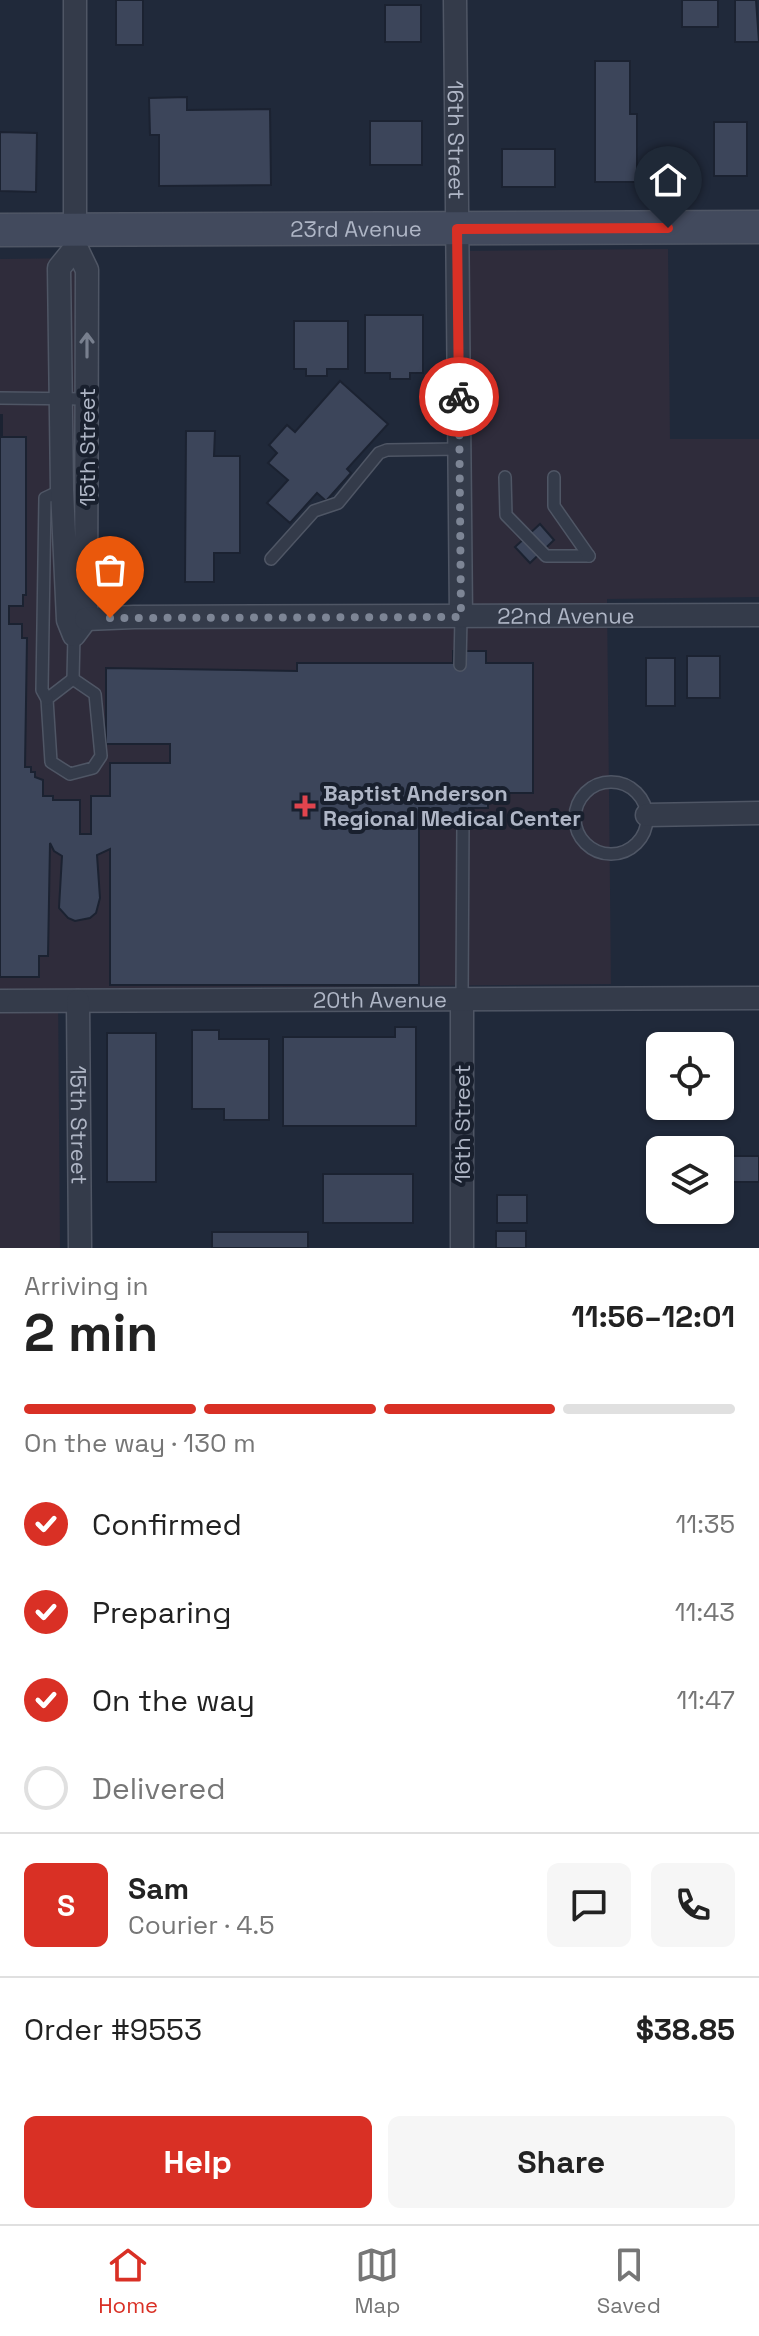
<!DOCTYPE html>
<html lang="en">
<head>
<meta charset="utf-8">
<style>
	body { margin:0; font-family:"Space Grotesk",sans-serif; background:#f6f6f6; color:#222; height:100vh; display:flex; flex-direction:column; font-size:30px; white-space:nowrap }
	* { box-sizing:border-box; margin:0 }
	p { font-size:26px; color:#767676 }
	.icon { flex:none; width:44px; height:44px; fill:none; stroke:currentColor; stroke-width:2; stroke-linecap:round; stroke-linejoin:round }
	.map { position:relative; height:1248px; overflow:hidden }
	.panel { display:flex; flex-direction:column; background:#fff; flex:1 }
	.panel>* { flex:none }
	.fabs { position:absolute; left:646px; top:1032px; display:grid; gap:16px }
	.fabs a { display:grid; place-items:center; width:88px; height:88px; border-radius:12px; background:#fff; box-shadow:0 2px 6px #0004; font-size:40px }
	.pin { position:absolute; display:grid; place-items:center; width:68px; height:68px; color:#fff; margin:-82px -34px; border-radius:50% 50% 50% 0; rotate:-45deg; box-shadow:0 0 8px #0007 }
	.pin .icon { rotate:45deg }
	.courier { position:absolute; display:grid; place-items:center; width:80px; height:80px; margin:-40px; border:6px solid #d93025; border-radius:50%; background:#fff; color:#222; box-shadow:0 2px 10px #0007 }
	.headline em { font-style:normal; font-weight:600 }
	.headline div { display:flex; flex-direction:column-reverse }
	.headline { display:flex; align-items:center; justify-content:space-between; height:136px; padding:0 24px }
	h1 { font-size:52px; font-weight:600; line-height:60px }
	.bar { display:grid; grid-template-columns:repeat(4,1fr); gap:12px 8px; align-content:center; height:96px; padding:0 24px }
	.bar i { height:10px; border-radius:6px; background:#e0e0e0 }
	.bar .active { background:#d93025 }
	.bar p { grid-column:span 4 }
	.line { display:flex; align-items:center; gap:20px; padding:0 24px; border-top:2px solid #e0e0e0 }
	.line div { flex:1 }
	.round { display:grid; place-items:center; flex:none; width:84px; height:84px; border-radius:12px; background:#f6f6f6 }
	ol { padding:0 24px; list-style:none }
	li { display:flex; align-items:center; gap:24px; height:88px }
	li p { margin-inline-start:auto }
	li .icon { padding:8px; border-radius:50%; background:#d93025; color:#fff; stroke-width:4 }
	li:last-child { color:#767676 }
	li i { width:44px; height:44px; border:4px solid #e0e0e0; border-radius:50% }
	.action { display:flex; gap:16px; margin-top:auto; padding:16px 24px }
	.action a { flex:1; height:92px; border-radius:12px; background:#d93025; color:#fff; font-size:32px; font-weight:600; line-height:92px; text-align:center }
	.action a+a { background:#f6f6f6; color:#222 }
	.menu { display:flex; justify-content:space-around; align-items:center; height:112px; border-top:2px solid #e0e0e0; background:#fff; font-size:22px; color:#767676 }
	.menu a { display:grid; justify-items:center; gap:4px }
	.menu .active { color:#d93025 }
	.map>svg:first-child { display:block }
</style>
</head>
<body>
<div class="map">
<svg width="759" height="1248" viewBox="0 0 759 1248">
	<rect width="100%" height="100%" fill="#20293a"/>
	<polygon fill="#2f2c3b" points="668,249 670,439 759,439 759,597 607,599 611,984 58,989 60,1248 0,1248 0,259 87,258 91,629 472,625 469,251"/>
	<g fill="#3c455a" stroke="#1b2231" stroke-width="2">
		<rect x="116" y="0" width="27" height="45"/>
		<rect x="682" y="0" width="36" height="27"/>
		<polygon points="735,0 756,0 759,42 735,42"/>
		<rect x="385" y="5" width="36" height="37"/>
		<polygon points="595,61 630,61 630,114 637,114 637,182 595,182"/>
		<polygon points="187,97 187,110 270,109 271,185 159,186 159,135 150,135 149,98"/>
		<rect x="370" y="121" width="52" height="44"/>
		<rect x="714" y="122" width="33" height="54"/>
		<polygon points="0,132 37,133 36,192 0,191"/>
		<rect x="502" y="149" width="53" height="38"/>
		<polygon points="365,315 423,315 423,373 410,373 410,379 390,379 390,373 365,373"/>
		<polygon points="294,321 348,321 348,369 327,369 327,376 306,376 306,369 294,369"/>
		<polygon points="340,381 388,424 347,469 351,473 326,501 317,493 290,523 267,503 288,480 268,463 277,453 269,445 287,425 295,432"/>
		<polygon points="0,415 2,415 2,437 26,437 26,595 23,595 23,606 9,606 9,624 22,624 22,638 27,638 25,767 31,767 31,772 35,772 35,777 43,780 43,796 53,796 53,800 80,800 80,834 91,834 91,796 110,796 110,763 170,763 170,744 106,744 106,668 297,671 297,663 453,663 453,651 486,651 486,663 533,663 533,793 504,793 504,798 488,798 488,808 469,808 469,814 421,814 421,808 419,808 419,985 110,985 110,849 97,855 100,898 96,913 90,918 75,921 68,918 59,908 62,856 54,851 50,843 48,956 39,956 39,977 0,977"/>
		<polygon points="186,431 215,431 214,456 240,456 240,553 214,553 214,582 185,582"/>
		<polygon points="540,524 554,540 530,563 515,547"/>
		<rect x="687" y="656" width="33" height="42"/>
		<rect x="646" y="658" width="29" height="48"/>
		<polygon points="395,1027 416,1027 416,1126 283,1126 283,1037 395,1037"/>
		<polygon points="192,1030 219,1030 219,1039 269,1039 269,1120 224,1120 224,1109 192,1109"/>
		<rect x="107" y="1033" width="49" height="149"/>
		<rect x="720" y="1156" width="39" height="26"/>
		<rect x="323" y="1174" width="90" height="49"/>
		<rect x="497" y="1195" width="30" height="28"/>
		<rect x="496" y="1231" width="30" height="17"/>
		<rect x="212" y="1232" width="96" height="16"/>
	</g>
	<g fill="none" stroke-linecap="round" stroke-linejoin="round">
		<g stroke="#4f5665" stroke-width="14">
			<g id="lane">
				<polyline points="0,398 87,399"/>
				<polyline points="505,477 506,515 546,556 589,556"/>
				<polyline points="554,477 554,506 589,556"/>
				<polyline points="271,559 314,511 338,503 379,453 387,450 460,449"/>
				<polyline points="460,665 461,617"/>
				<polygon points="73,679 95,694 101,756 93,768 70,774 51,762 47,699"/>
				<polyline points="73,679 74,635"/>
				<polyline points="47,699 42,690 45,498 62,490"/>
				<circle cx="611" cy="818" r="36"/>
				<polyline points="462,1000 463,821"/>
			</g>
		</g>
		<g stroke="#4f5665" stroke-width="25">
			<g id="street">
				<polyline points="75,0 75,229 76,247 87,270 86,619 74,635 68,620 62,490 59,268 76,247"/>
				<path id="s1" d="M455,0L461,617"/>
				<path id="s2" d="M86,619L134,617L759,615"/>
				<polyline points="647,815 759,813"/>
				<polyline points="462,1000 462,1248"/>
				<path id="s3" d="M0,1001L759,998"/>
				<path id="s4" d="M78,1001L80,1248"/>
			</g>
		</g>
		<g stroke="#4f5665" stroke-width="35">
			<g id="secondary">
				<path id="s5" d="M0,230L759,227"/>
			</g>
		</g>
		<use href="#lane" stroke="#343b4a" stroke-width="11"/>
		<use href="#street" stroke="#343b4a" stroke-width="22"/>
		<use href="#secondary" stroke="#424a5d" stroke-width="32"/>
	</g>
	<defs><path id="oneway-shaft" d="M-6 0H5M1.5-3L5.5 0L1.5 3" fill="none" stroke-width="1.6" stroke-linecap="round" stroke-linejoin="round" transform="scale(2)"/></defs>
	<use stroke="#787f8e" href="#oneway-shaft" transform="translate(87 345) rotate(-90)"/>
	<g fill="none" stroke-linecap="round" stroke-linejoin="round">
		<polyline stroke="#7d8595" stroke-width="8" stroke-dasharray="0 14.4" points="110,618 461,617 459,397"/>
		<polyline stroke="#d93025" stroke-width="10" points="459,397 457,229 668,228"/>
	</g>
	<path fill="#e0444e" stroke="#19202e" stroke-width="3" d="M301 794h8v8h8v8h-8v8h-8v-8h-8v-8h8z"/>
	<g text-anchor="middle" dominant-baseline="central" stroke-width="8" stroke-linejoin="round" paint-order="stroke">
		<g font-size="22" fill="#afb6c6" stroke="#19202e">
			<text stroke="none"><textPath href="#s1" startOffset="140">16th Street</textPath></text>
			<text stroke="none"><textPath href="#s5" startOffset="356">23rd Avenue</textPath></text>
			<text transform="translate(87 447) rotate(-90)">15th Street</text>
			<text stroke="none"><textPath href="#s2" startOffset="480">22nd Avenue</textPath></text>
			<text stroke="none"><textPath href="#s3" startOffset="380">20th Avenue</textPath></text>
			<text stroke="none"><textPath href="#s4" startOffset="124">15th Street</textPath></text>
			<text transform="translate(462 1124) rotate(-90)">16th Street</text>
		</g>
		<g font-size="22" font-weight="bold" fill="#afb6c6" stroke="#19202e" text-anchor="start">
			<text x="323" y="793">Baptist Anderson<tspan x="323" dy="25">Regional Medical Center</tspan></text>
		</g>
	</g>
</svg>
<div class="fabs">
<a><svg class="icon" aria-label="locate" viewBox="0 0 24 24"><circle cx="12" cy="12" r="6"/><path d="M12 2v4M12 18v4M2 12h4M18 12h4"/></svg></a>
<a><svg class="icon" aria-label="layers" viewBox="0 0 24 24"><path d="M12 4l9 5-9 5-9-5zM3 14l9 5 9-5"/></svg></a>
</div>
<div class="pin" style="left:110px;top:618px;background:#ea580c"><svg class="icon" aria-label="bag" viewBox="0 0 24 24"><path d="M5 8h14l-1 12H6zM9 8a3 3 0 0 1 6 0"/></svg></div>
<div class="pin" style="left:668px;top:228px;background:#1f2937"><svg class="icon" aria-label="home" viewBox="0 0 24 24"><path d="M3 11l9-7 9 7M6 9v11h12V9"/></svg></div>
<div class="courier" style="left:459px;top:397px"><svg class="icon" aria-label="bike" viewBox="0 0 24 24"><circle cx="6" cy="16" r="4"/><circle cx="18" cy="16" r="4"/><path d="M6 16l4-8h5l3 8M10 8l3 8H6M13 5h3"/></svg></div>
</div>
<section class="panel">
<div class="headline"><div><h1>2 min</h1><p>Arriving in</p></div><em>11:56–12:01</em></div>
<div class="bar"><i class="active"></i><i class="active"></i><i class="active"></i><i></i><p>On the way · 130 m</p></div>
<ol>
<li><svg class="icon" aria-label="check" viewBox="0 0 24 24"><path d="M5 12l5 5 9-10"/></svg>Confirmed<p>11:35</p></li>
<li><svg class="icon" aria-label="check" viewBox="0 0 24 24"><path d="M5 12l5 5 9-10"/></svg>Preparing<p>11:43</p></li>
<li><svg class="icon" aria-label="check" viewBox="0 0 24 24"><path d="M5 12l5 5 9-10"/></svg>On the way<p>11:47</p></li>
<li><i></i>Delivered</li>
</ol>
<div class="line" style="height:144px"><b class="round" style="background:#d93025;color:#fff">S</b><div><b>Sam</b><p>Courier · 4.5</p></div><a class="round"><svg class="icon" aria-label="chat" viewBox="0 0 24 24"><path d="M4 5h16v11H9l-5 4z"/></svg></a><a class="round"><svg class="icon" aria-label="phone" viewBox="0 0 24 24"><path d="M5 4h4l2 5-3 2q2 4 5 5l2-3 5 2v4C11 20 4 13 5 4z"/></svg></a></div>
<div class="line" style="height:104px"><div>Order #9553</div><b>$38.85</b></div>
<div class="action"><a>Help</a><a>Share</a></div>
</section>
<nav class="menu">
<a class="active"><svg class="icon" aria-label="home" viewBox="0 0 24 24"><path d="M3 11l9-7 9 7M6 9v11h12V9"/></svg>Home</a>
<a><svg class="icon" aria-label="map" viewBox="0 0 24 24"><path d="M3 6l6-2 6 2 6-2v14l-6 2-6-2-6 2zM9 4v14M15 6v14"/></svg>Map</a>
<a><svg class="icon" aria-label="saved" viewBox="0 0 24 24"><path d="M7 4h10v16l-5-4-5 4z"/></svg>Saved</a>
</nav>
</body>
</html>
